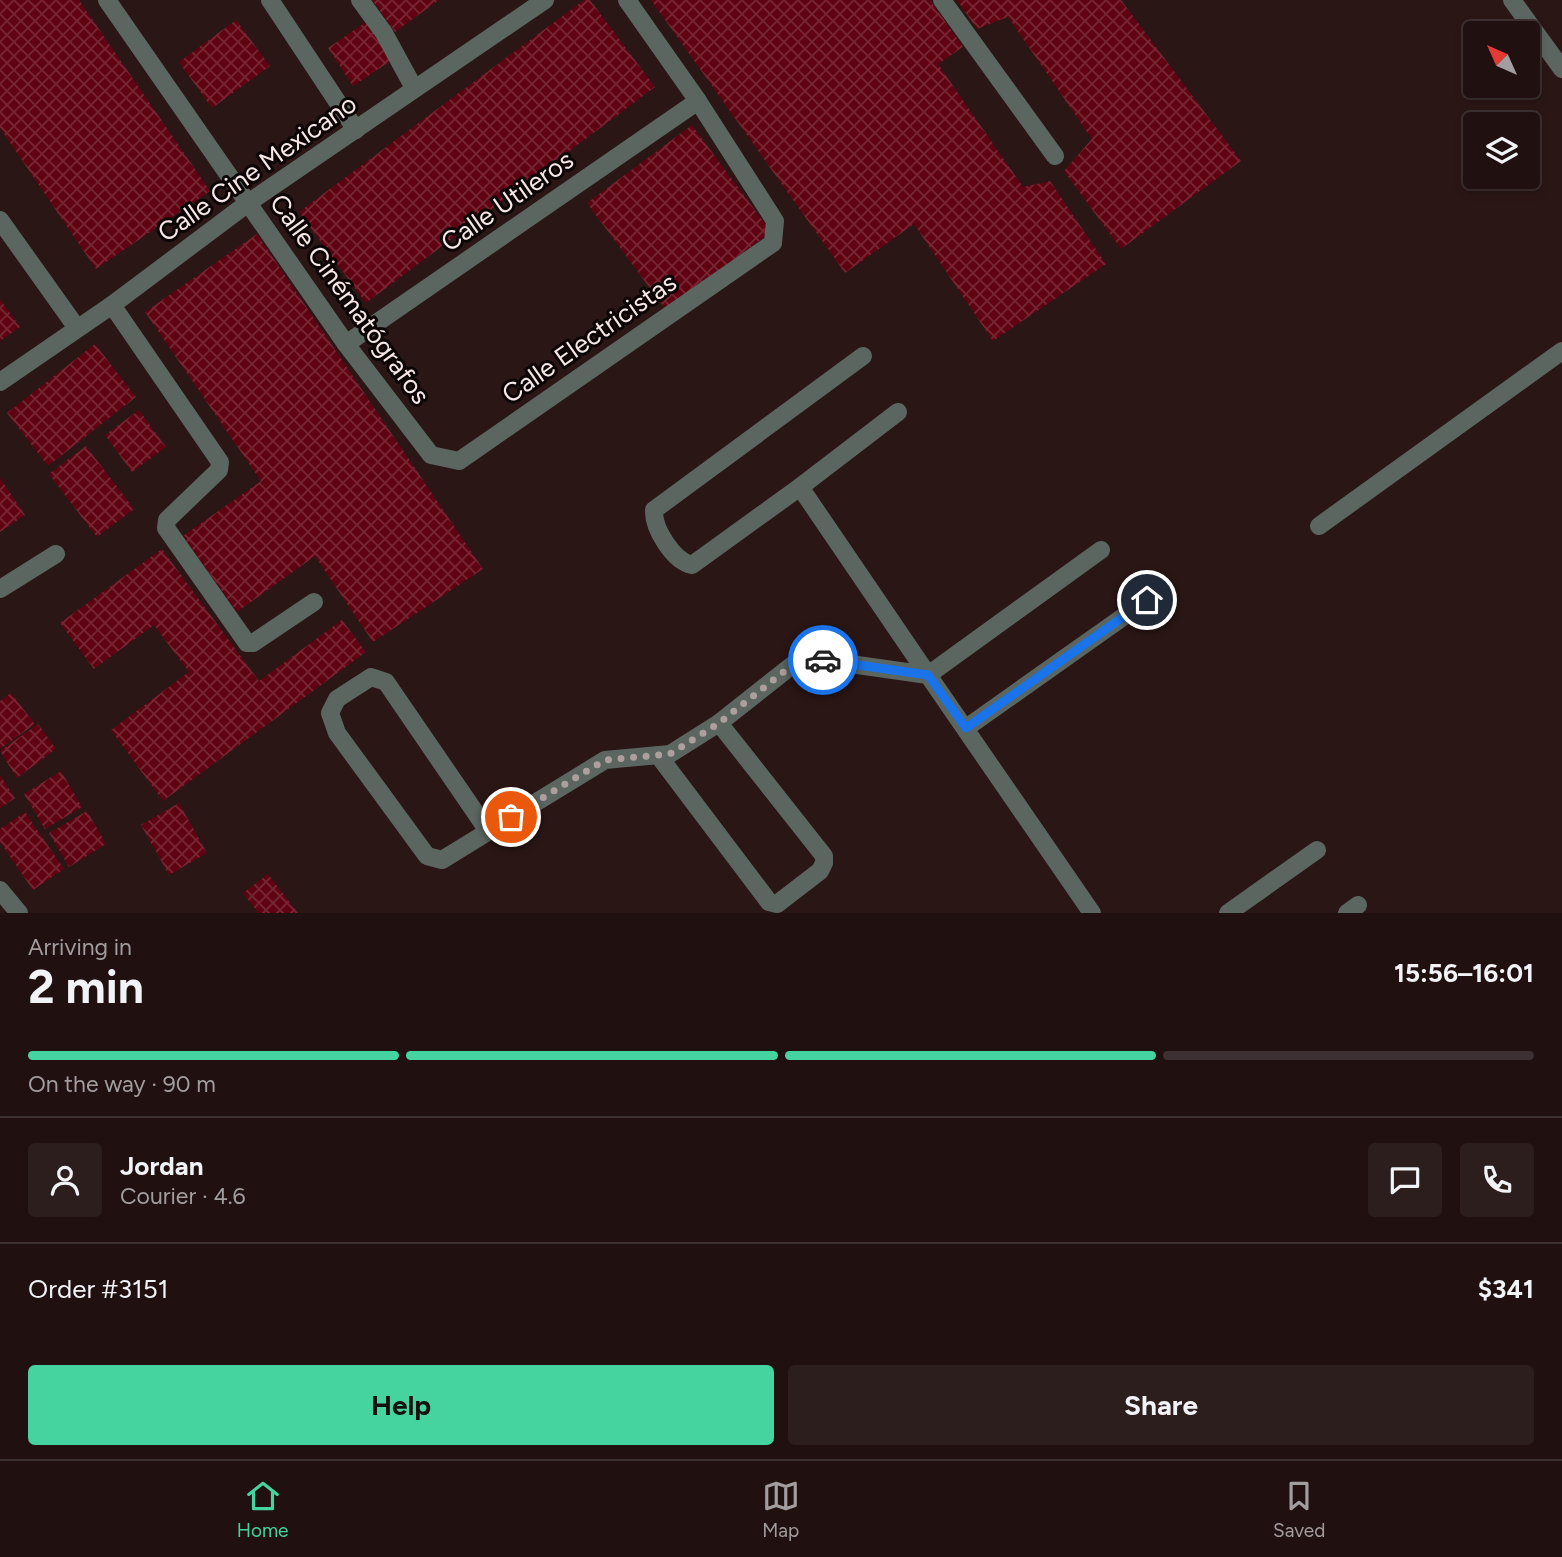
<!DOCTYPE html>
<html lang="en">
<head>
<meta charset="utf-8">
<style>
	body { margin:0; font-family:Figtree,sans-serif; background:#2d1e1e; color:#f1f3f6; height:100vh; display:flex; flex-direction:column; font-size:26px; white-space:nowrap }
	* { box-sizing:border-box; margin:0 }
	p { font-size:23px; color:#a29d9f }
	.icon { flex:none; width:38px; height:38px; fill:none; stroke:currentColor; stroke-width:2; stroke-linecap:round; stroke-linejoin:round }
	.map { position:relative; height:913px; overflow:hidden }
	.sheet { display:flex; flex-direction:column; background:#201010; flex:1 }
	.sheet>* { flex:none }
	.needle { width:46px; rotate:315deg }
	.fabs { position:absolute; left:1463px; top:21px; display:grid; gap:14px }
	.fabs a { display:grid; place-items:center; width:77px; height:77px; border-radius:7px; background:#201010; box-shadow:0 4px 10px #0003,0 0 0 2px #3d3030; font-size:35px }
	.pin { position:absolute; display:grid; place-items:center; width:60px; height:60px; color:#fff; margin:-30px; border:4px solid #fff; border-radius:50%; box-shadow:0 2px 7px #0007 }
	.courier { position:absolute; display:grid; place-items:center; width:70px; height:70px; margin:-35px; border:5px solid #1a73e8; border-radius:50%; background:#fff; color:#222; box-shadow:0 2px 9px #0007 }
	.summary em { font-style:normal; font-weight:700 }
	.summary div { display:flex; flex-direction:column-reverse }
	.summary { display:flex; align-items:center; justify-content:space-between; height:119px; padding:0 28px }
	h1 { font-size:46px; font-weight:700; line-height:52px }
	.bar { display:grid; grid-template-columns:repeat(4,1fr); gap:10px 7px; align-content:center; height:84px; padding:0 28px }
	.bar i { height:9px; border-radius:5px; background:#3d3030 }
	.bar .on { background:#45d49f }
	.bar p { grid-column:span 4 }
	.line { display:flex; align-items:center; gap:18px; padding:0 28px; border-top:2px solid #3d3030 }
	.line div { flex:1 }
	.round { display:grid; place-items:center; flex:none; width:74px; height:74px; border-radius:7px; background:#2d1e1e }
	.action { display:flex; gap:14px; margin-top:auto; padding:14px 28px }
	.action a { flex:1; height:80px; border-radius:7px; background:#45d49f; color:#111; font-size:28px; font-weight:700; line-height:80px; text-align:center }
	.action a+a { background:#2d1e1e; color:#f1f3f6 }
	.dock { display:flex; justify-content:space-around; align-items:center; height:98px; border-top:2px solid #3d3030; background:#201010; font-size:19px; color:#a29d9f }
	.dock a { display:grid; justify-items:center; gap:4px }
	.dock .on { color:#45d49f }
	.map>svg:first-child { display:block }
</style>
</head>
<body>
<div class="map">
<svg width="1562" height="913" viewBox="0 0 1562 913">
	<defs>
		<pattern id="building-cross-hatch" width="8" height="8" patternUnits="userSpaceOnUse" patternTransform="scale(1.75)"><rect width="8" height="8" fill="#5f0212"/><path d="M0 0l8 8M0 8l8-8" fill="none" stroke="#772734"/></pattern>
	</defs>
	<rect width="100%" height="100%" fill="#2a1615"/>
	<g fill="url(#building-cross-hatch)">
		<polygon points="0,0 79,0 210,191 96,269 0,128"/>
		<polygon points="372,0 439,0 395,32"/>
		<polygon points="584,0 590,0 655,87 366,303 299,212"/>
		<polygon points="651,0 930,0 963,47 938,64 1023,187 1050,181 1106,264 993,341 914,224 845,273"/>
		<polygon points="957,0 1121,0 1241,161 1121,249 1064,171 1092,139 1008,17 977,29"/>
		<polygon points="236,20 270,66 212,108 179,62"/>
		<polygon points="366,22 392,60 353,86 328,48"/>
		<polygon points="692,125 771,232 666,310 587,203"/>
		<polygon points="257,234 483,569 373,642 315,556 237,612 183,536 261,481 145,312"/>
		<polygon points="0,299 20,327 0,341"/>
		<polygon points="95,344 136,397 48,466 7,413"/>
		<polygon points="139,410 166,447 132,472 105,435"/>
		<polygon points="86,446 134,509 97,537 49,474"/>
		<polygon points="0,478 25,515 0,532"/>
		<polygon points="162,549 259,681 342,620 366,652 163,801 111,730 189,672 154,625 94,669 60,623"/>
		<polygon points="11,693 35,724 0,749 0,701"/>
		<polygon points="38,724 56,749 17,778 0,751"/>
		<polygon points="61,771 82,807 45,829 24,794"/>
		<polygon points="0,775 15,798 0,808"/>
		<polygon points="179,803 207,853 169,875 141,825"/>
		<polygon points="87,811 106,844 69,867 49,833"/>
		<polygon points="25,812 64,869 33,890 0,842 0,829"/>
		<polygon points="268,874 298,913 258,913 243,893"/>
	</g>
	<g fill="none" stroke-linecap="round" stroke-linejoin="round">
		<g stroke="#5b6660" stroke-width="18">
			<polyline points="107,0 346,344 431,455 459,461 773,243 775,221 698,101 627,0"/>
			<polyline points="270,0 356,130"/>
			<polyline points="360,0 384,33 414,88"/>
			<polyline points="942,0 1055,156"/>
			<polyline points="1512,0 1562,69"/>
			<polyline points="0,220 77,328"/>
			<polyline points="112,305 220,462 219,470 167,520 166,528 247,643 253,643 314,602"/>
			<polyline points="346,344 698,101"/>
			<polyline points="0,382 112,305 248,203 545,0"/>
			<polyline points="898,412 800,487 928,675 1101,550"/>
			<path d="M800,487L692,565C673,561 653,528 654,510L863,356"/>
			<polyline points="1319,526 1562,351"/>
			<polyline points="0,589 56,554"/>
			<polyline points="966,728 1147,600"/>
			<polyline points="658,755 769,902 777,904 820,871 824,863 824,856 719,723"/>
			<polyline points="488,831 386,682 371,677 337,699 330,713 337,733 427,856 442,860 605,760 670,754 719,723 795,663 815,659 928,675 1092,913"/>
			<polyline points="0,890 19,913"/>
			<polyline points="1228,913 1317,850"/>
			<polyline points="1347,913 1358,905"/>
		</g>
	</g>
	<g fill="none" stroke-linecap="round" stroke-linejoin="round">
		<polyline stroke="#af9e9e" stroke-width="7" stroke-dasharray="0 12.6" points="511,817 605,760 670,754 719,723 795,663 823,660"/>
		<polyline stroke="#1a73e8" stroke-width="9" points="823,660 928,675 966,728 1147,600"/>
	</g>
	<g text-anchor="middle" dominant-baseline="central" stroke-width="6" stroke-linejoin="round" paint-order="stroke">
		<g font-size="26" fill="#f7e8e7" stroke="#0c0505">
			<text transform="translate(257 168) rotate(-35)">Calle Cine Mexicano</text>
			<text transform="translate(507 201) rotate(-35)">Calle Utileros</text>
			<text transform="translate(350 299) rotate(54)">Calle Cinématógrafos</text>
			<text transform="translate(589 338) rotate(-35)">Calle Electricistas</text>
		</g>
	</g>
</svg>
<div class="fabs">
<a><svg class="needle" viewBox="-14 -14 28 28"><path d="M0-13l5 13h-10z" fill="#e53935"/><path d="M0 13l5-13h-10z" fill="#a29d9f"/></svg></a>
<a><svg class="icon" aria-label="layers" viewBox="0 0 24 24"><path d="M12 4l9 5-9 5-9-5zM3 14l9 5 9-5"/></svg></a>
</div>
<div class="pin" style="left:511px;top:817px;background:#ea580c"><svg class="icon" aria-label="bag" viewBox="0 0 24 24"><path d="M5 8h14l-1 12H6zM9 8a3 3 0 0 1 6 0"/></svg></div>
<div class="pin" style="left:1147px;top:600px;background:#1f2937"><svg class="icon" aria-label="home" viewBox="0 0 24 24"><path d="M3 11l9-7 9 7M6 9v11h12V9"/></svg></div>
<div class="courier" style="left:823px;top:660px"><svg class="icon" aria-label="car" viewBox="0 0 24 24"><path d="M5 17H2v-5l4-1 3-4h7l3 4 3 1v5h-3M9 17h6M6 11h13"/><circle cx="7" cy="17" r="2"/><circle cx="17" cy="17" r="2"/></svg></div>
</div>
<section class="sheet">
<div class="summary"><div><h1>2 min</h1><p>Arriving in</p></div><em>15:56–16:01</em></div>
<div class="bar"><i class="on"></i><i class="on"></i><i class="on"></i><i></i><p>On the way · 90 m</p></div>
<div class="line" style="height:126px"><a class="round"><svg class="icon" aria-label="person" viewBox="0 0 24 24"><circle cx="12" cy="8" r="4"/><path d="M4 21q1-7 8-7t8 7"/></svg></a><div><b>Jordan</b><p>Courier · 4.6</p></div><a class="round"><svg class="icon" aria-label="chat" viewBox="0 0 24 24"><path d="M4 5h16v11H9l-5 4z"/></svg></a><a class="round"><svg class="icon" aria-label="phone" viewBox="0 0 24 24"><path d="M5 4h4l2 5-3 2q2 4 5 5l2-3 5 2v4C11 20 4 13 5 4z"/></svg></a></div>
<div class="line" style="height:91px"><div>Order #3151</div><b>$341</b></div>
<div class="action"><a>Help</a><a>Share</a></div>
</section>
<nav class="dock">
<a class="on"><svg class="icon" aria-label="home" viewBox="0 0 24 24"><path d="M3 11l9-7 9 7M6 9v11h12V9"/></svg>Home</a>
<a><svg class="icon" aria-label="map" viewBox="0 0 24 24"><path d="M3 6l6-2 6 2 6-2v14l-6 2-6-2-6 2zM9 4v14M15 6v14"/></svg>Map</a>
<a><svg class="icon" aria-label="saved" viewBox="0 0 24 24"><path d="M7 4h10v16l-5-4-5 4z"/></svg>Saved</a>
</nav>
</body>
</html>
